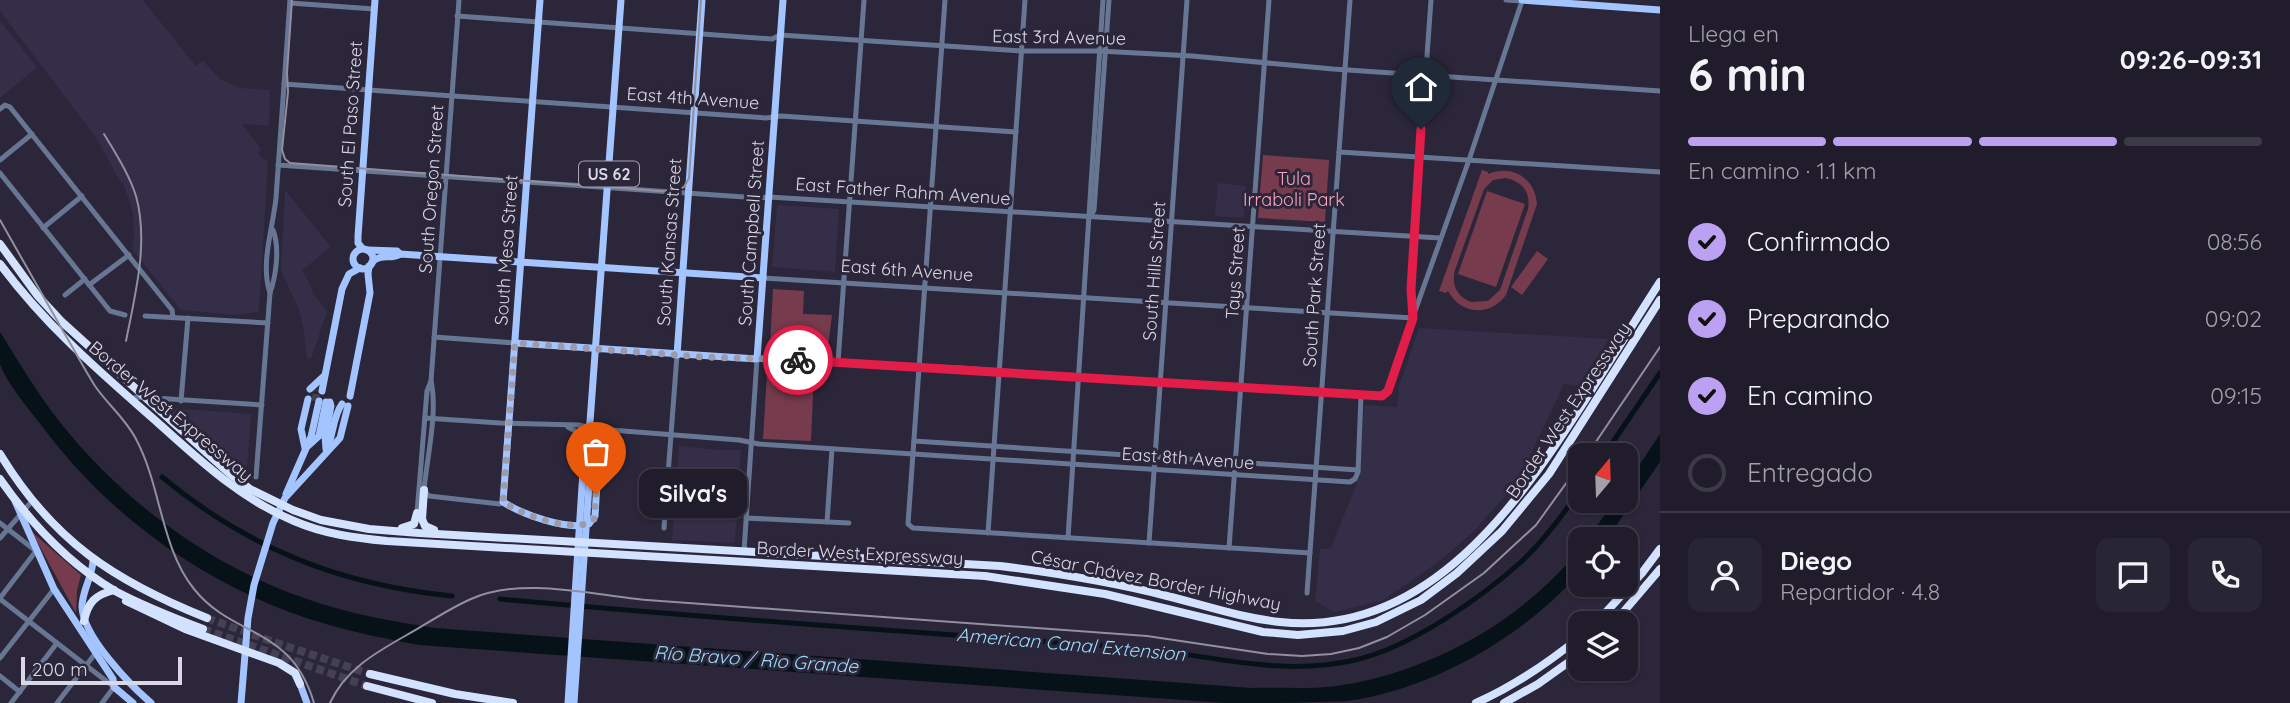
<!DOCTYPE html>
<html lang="es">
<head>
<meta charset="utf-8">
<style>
	body { margin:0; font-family:Quicksand,sans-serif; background:#282534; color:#f1f3f6; height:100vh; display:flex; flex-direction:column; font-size:26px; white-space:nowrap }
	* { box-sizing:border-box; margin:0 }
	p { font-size:23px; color:#a2a1a9 }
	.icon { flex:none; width:38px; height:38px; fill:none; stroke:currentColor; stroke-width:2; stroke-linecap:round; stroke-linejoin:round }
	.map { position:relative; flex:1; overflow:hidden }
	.panel { display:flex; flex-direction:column; background:#201c2c; width:630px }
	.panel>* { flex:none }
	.needle { width:46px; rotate:19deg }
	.buttons { position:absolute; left:1568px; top:443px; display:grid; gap:14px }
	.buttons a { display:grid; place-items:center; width:70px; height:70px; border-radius:14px; background:#201c2c; box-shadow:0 2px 5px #0004,0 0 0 2px #3d3a48; font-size:35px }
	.scale { position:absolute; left:21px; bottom:18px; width:161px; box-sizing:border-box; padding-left:7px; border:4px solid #dbd8e5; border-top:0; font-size:19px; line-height:24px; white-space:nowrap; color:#dbd8e5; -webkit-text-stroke:5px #2b263a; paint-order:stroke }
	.pin { position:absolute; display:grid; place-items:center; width:60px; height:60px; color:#fff; margin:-72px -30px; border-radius:50% 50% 50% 0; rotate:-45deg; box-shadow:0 0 7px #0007 }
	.pin .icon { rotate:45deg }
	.courier { position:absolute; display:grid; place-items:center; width:70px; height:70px; margin:-35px; border:5px solid #e11d48; border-radius:50%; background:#fff; color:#222; box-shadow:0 2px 9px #0007 }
	.bubble { position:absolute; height:49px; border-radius:14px; background:#201c2c; box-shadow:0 2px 5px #0004,0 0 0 2px #3d3a48; font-size:23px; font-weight:700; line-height:49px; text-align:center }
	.headline em { font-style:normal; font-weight:700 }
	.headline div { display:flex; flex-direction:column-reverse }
	.headline { display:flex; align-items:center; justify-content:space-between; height:119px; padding:0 28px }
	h1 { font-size:46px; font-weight:700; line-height:52px }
	.bar { display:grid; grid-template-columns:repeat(4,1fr); gap:10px 7px; align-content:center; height:84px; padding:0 28px }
	.bar i { height:9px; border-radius:5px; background:#3d3a48 }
	.bar .selected { background:#bca0f2 }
	.bar p { grid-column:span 4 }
	.line { display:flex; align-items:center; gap:18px; padding:0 28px; border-top:2px solid #3d3a48 }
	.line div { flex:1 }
	.round { display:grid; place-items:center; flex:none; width:74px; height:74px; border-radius:14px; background:#282534 }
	ol { padding:0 28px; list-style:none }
	li { display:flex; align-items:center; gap:21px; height:77px }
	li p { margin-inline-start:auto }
	li .icon { padding:7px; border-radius:50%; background:#bca0f2; color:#111; stroke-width:4 }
	li:last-child { color:#a2a1a9 }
	li i { width:38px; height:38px; border:4px solid #3d3a48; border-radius:50% }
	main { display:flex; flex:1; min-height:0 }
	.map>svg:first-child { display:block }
</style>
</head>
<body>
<main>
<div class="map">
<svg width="1660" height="703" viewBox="0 0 1660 703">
	<rect width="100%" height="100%" fill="#2b263a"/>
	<g fill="#342e48">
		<polygon points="0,0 143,0 196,66 203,61 220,79 240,88 270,90 269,126 242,124 261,149 258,154 268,162 259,312 236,315 181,310 132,249 134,236 133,213 123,182 121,183 97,139 0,11"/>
		<polygon points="0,21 37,67 0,98"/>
		<polygon points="1218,183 1246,186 1244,218 1215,216"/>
		<polygon points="285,190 331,247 302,270 313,290 312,292 327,311 311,359 307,358 303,326 299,309 281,271"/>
		<polygon points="777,205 839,209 835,272 772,267"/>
		<polygon points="1419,328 1609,339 1579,386 1564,384 1517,483 1472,533 1437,563 1382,601 1334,612 1315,601 1320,549 1331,548 1360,475 1364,405 1397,407 1399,386"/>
		<polygon points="173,408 251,414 247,467 215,457 173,419"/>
		<polygon points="679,446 718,450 741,450 735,541 732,543 672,540"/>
	</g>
	<g fill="#773b4e" fill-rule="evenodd">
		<polygon points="1263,155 1329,160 1325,222 1258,218"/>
		<path d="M1482,170L1488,172V174C1512,164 1535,178 1537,204L1506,295C1490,317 1461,315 1448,291L1446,293L1439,291ZM1505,178C1522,181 1531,192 1528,209L1500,290L1488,301L1471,302C1457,296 1451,285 1455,270L1484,189L1493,180Z"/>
		<polygon points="1487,191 1525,204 1496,287 1458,274"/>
		<polygon points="1537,251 1548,259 1522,295 1511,287"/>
		<polygon points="773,289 804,291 803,314 832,315 828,346 823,350 770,346"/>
		<polygon points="771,370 814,372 811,441 763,439 767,374"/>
		<polygon points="32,532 81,575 77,591 76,613"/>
	</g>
	<g fill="#061218">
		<path d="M0,332C19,362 37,393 59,421C123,502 211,567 310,600C350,614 392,621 434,628L1252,688C1282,687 1314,690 1343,685C1433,670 1524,620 1580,548V572C1525,636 1431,690 1347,701C1307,703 1265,703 1225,703L419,645C388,639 356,633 326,624C216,592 114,522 45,430C33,414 6,383 0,364C0,355 0,342 0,332Z"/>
		<polygon points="1660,434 1660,462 1607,539 1587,539 1615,501 1626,500 1626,485"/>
	</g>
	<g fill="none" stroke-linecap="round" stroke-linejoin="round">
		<g stroke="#061218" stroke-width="5">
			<polyline points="1604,455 1660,373"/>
			<path d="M162,477C249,549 341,585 452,596"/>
			<path d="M500,599C709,618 918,633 1126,647C1203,653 1278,678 1355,660C1409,648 1480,599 1522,561C1544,540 1563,515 1580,490"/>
		</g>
		<polyline stroke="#454154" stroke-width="7" stroke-dasharray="7 3.5" stroke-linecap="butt" points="315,401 317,390"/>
		<g stroke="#454154" stroke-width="8" stroke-dasharray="8 4" stroke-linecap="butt">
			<polyline points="207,618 262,638 370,674"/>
			<polyline points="203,629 367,686"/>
		</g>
		<g stroke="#677793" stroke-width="5">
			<path d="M459,0L431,381C438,412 427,457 424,490L429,496L500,504L503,502"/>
			<polyline points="945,0 908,524 913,528 1310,553"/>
			<polyline points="290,3 374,9"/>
			<polyline points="457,16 772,39 780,35 1022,51 1099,51 1192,56 1333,69 1660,91"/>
			<polyline points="284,84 766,118 781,116 1016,132"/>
			<polyline points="0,109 5,105 10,107 172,310 173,317"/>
			<polyline points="1339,152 1660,172"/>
			<polyline points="0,160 32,134"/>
			<polyline points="278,165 759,198 769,197 1440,238"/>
			<polyline points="0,173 110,311 125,315"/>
			<polyline points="1091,216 1094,210 1109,0"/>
			<polyline points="43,228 82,196"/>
			<polyline points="763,278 1413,318 1411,289 1414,236 1431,0"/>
			<polyline points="89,285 129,255"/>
			<path d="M270,293C260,264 273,228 276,198L290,0"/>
			<polyline points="65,295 85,279"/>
			<polyline points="145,316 268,323"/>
			<polyline points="434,337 515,343"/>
			<polyline points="838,362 864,0"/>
			<polyline points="130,399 138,397 262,405"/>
			<polyline points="181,401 188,318"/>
			<polyline points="425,418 500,423 578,425 598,429 739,440 759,444 1350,482 1355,479 1358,472 1361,396"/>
			<polyline points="568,427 575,431 583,445"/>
			<polyline points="914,441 1358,470"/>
			<path d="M256,477L270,293C276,276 280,248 273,230"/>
			<polyline points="417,513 427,391 431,381"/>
			<polyline points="746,518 849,523"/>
			<polyline points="827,522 832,449"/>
			<polyline points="0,523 36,551 0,598"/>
			<polyline points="664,528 677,355"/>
			<polyline points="988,533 1025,0"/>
			<polyline points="0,538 32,501"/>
			<polyline points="1068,538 1103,0"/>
			<polyline points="1149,543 1187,0"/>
			<polyline points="1229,548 1269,0"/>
			<polyline points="744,551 757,359 959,368 1379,397 1385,395 1469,160 1522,1 1506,0"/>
			<polyline points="1307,593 1350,0"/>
			<polyline points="0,599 114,687 102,703"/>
			<polyline points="0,658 54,589"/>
			<polyline points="0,676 20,692"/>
			<polyline points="11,703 57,643"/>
			<polyline points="57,703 98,650"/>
		</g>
		<g stroke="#a3c4fe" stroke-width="7">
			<path d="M540,0L503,502C522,514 567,531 589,524L595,516L599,449L597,444L592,446L591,463"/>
			<polyline points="1522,0 1660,10"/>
			<polyline points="362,248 358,243 358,236 375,0"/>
			<circle cx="363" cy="259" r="10"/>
			<polyline points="367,250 397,251 400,254"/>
			<path d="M372,262C381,253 391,260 400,254L763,278"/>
			<polyline points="515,343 757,359 783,0"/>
			<polyline points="677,355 702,0"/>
			<polyline points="310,389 324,376"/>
			<polyline points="322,391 342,289 349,274 360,268"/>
			<polyline points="350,396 370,293 368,274 369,266"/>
			<polyline points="308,446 319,436 326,402"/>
			<polyline points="305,448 301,429 308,399"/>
			<polyline points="326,449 325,436 331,406 330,402"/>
			<path d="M327,449C333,436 333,416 342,404"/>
			<polyline points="583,462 584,446 590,422 621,0"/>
			<polyline points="286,494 311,437 319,401"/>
			<polyline points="15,501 54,589 113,679 114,687 133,703"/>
			<path d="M93,560C93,576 82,590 82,607C83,636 129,684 151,703"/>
			<polyline points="300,684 307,703"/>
			<polyline points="241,703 248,618 254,585 273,523 285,498 340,438 348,406"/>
			<polyline points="568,703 583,471"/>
			<polyline points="574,703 590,471"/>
		</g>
		<g stroke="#d2e2ff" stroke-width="8">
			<path d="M0,244L37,295L61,321L230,474L250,489L293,510L321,520L369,529L419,533L1000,566C1056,573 1112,582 1167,596C1204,605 1241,618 1280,622C1428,638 1520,502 1589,394C1613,357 1636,319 1660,282"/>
			<path d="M0,264C47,327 99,371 157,422C199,460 241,499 294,521C324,534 355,538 387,541L985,576L1105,594L1263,632L1298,635L1343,631L1376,622L1421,600L1457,573L1502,531L1549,474L1660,300"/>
			<path d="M0,454C53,541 114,581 207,618"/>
			<path d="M0,479C30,522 69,564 115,591C143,606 174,618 203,629"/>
			<polyline points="424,490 422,519 425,526 434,530"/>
			<polyline points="402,528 414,524 417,513"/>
			<polyline points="126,601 185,629 279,663 295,673 300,684"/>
			<path d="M84,621C88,602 95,595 114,590"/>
			<polyline points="1596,623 1642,573 1660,549"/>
			<polyline points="1614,623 1660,569"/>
			<polyline points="370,674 455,694 513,703"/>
			<polyline points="367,686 432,703"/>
			<path d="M1476,703C1514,686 1548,663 1580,637"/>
			<polyline points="1504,703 1538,684 1580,654"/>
		</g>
		<polyline stroke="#928f9f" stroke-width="2" points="292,0 287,73 288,92 282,150 285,159 290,163 673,192 684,187 689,178 701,0"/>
		<g stroke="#928f9f" stroke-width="2">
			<path d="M104,134C116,154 129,174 136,196C149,243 135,295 126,341"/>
			<path d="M0,220C21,257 42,294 63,331C74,349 84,369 95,386C108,405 127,420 137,441C161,487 161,548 194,589C234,639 291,625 314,703"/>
			<polyline points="1587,455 1660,347"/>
			<path d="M330,703C345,670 375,653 405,636C427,624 448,609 471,599C523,576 592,595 647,600L1147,636L1268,654L1302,656L1331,654L1359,648L1387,637L1425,615L1484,573L1536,525L1580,464"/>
		</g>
	</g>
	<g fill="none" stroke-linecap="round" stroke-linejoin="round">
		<path stroke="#9d9aa9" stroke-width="7" stroke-dasharray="0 12.6" d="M596,494L594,519C577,536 521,514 503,502L515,343L704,357L798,360"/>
		<polyline stroke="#e11d48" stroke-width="9" points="798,360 1382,396 1388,391 1413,318 1411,289 1421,129"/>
	</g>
	<g text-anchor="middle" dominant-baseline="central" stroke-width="6" stroke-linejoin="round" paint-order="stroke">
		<rect fill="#2b263a" stroke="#a6a3b2" stroke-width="2" x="579" y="161.5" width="60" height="25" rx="5"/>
		<g font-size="16" font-weight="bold" fill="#dbd8e5">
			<text x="609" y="174">US 62</text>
		</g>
		<g font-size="18" fill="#dbd8e5" stroke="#2b263a">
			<text transform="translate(1059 37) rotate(1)">East 3rd Avenue</text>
			<text transform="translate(693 98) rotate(4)">East 4th Avenue</text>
			<text transform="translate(350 124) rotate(-86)">South El Paso Street</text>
			<text transform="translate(431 189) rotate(-86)">South Oregon Street</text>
			<text transform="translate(903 191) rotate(4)">East Father Rahm Avenue</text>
			<text transform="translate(751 233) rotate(-86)">South Campbell Street</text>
			<text transform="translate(669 242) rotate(-86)">South Kansas Street</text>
			<text transform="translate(506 250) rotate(-86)">South Mesa Street</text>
			<text transform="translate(907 270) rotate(4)">East 6th Avenue</text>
			<text transform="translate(1154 271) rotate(-86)">South Hills Street</text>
			<text transform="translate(1235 273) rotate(-86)">Tays Street</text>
			<text transform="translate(1314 295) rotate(-86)">South Park Street</text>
			<text transform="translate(1568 410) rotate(-56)">Border West Expressway</text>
			<text transform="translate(171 411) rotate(40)">Border West Expressway</text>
			<text transform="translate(1188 458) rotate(4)">East 8th Avenue</text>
			<text transform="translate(860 553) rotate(3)">Border West Expressway</text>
			<text transform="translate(1156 580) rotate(11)">César Chávez Border Highway</text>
		</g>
		<g font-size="18" fill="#fca3bc" stroke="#2b263a">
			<text x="1294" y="178">Tula<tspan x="1294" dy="21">Irraboli Park</tspan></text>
		</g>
		<g font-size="19" font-style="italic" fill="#99defe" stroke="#2b263a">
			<text transform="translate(1071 644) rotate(5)">American Canal Extension</text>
			<text transform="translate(756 659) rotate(4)">Río Bravo / Rio Grande</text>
		</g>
	</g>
</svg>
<div class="buttons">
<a><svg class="needle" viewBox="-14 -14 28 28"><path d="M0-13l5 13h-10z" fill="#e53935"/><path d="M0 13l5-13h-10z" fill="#a2a1a9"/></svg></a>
<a><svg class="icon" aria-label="locate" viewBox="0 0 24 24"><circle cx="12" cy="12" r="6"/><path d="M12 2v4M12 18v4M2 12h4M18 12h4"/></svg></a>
<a><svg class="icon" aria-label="layers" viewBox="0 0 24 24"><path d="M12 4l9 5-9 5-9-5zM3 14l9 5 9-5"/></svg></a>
</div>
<div class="scale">200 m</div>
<div class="pin" style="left:596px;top:494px;background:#ea580c"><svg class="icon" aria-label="bag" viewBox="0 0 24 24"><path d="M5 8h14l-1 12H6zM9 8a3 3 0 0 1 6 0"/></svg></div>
<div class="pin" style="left:1421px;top:129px;background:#1f2937"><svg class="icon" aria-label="home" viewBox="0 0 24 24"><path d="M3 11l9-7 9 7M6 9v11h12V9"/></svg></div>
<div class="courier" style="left:798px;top:360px"><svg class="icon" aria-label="bike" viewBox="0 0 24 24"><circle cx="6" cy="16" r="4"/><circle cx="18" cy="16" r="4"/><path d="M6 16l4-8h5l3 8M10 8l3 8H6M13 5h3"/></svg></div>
<div class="bubble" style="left:639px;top:469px;width:108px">Silva's</div>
</div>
<section class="panel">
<div class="headline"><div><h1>6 min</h1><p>Llega en</p></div><em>09:26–09:31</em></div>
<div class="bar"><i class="selected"></i><i class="selected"></i><i class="selected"></i><i></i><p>En camino · 1.1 km</p></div>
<ol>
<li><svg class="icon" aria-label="check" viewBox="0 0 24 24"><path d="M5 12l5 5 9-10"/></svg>Confirmado<p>08:56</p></li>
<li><svg class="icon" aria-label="check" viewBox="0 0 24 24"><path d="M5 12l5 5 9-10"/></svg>Preparando<p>09:02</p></li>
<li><svg class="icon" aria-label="check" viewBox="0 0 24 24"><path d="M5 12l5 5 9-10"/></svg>En camino<p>09:15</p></li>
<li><i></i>Entregado</li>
</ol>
<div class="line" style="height:126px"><a class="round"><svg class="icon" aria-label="person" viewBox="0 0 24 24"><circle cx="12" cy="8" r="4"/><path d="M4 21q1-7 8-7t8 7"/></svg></a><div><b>Diego</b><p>Repartidor · 4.8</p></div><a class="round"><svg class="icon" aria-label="chat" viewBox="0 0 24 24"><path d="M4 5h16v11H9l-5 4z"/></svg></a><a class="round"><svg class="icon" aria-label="phone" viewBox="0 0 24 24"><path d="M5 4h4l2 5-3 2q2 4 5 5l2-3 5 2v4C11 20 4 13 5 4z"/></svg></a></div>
</section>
</main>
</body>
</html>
